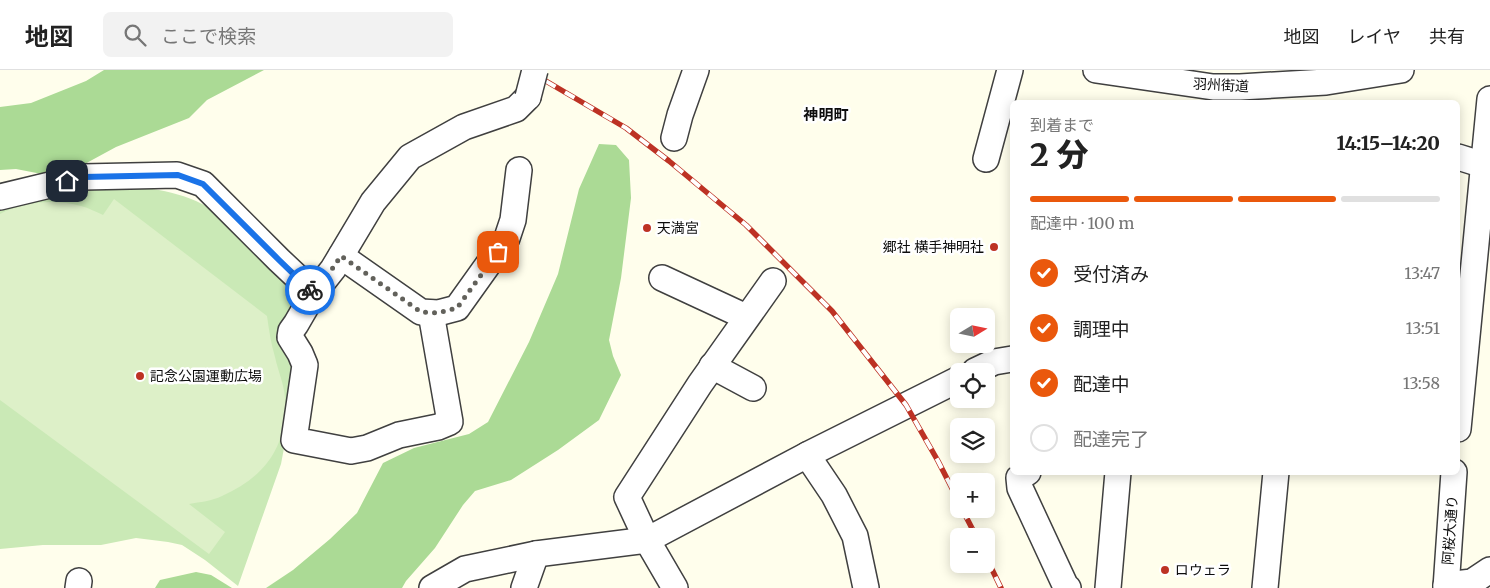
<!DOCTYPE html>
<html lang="ja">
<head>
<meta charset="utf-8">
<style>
	body { margin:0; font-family:Merriweather,"Noto Sans JP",serif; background:#f2f2f2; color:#222; height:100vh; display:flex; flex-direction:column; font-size:19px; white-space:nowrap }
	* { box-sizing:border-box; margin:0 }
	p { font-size:16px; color:#767676 }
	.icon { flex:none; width:28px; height:28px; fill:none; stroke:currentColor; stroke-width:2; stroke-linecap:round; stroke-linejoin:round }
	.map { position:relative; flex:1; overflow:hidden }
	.side { position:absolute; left:1010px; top:30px; width:450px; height:375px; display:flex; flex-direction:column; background:#fff; border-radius:8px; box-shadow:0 2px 12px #0003 }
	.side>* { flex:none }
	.needle { width:32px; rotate:80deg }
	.buttons { position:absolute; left:950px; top:238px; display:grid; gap:10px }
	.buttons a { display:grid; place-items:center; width:45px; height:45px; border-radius:8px; background:#fff; box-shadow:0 2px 12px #0003; font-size:25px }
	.pin { position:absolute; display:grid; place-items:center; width:42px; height:42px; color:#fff; margin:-21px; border-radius:10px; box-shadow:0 2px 8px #0006 }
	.courier { position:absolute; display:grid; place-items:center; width:50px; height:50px; margin:-25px; border:4px solid #1a73e8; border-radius:50%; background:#fff; color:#222; box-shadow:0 1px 6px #0007 }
	.overview em { font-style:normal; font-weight:800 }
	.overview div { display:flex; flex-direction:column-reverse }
	.overview { display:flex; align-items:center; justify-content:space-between; height:85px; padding:0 20px }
	h1 { font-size:32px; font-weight:800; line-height:38px }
	.bar { display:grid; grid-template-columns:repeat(4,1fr); gap:8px 5px; align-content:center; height:60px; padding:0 20px }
	.bar i { height:6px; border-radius:4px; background:#e0e0e0 }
	.bar .current { background:#ea580c }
	.bar p { grid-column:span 4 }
	ol { padding:0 20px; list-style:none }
	li { display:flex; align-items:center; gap:15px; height:55px }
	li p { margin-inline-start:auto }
	li .icon { padding:5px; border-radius:50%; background:#ea580c; color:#fff; stroke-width:4 }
	li:last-child { color:#767676 }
	li i { width:28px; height:28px; border:2px solid #e0e0e0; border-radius:50% }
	header { display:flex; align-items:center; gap:30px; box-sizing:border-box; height:70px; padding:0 25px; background:#fff; border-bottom:1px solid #e0e0e0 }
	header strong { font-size:24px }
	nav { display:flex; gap:28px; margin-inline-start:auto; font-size:18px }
	.search { width:350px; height:45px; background:#f2f2f2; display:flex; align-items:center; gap:12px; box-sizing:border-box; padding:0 18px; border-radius:8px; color:#767676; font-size:19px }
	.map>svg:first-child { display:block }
</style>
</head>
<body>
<header>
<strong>地図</strong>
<div class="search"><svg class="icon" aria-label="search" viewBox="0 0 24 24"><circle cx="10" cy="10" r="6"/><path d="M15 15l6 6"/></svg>ここで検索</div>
<nav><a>地図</a><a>レイヤ</a><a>共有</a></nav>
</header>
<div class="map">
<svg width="1490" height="518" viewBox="0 0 1490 518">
	<rect width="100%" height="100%" fill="#fffeec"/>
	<path fill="#cae9b6" d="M95,115C129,116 164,117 196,131C236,149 270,197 298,229L296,315L281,394L238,516L205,490L182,475L168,472L136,468L101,475H43L0,479V138Z"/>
	<g fill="#abda95">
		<polygon points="104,0 264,0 207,30 189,48 116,77 70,102 47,105 16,99 0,100 0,37 31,33 86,11"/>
		<polygon points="599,74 616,75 629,90 631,128 621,208 609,270 613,286 621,305 599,350 558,380 511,410 475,421 463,435 435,478 406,511 402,518 266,518 293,500 330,469 357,443 383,393 414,378 469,364 488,352 529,272 558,204 579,119"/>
		<polygon points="196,502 211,505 232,518 155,518 160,510"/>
	</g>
	<path fill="#ddf0c8" d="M114,129L267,246C269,260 271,274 275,287C278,301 284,314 285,328C288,376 265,407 222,426C212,431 200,432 189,434L225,462L209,484L0,330V144C25,131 55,129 81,136C89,138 96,142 103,145Z"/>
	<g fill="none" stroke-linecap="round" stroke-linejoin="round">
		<g stroke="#404040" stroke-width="28">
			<g id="minor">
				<polyline points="1096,0 1213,17 1240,17 1326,12 1401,0"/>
				<polyline points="674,68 680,45 696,0"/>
				<polyline points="1458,87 1490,97"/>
				<polyline points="986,89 1010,0"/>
				<polyline points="0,127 83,107 177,105 203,114 279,190 314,223 333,199 373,132 410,87 464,57 516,39 528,27"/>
				<polyline points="341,186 421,242 438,243 457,238 507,168 513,150 519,100"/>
				<polyline points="662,208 746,247"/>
				<polyline points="314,223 296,254 291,261 290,267 300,283 305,295 294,370 351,381 367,378 399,365 438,357 450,352 431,243"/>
				<polyline points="712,296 753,318"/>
				<polyline points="975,301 994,292 1012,289"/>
				<polyline points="1458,359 1490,29"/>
				<polyline points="807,385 834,425 855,466 866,518"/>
				<polyline points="1028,402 1019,408 1020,418 1066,517 1068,518"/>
				<polyline points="1446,515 1472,512 1490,500"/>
				<polyline points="78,518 79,511"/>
				<polyline points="432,518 465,499 536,484 647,470 807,385 959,309"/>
				<polyline points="524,518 536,484"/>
				<polyline points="675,518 647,470 627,427 700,314 773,211"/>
				<polyline points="1108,518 1118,402"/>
				<polyline points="1265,518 1276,402"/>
				<polyline points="1446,518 1454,402"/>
			</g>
		</g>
		<use href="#minor" stroke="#fff" stroke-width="25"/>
		<g stroke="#bd3224" stroke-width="5.5">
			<g id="rail">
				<polyline points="527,0 626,58 669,91 746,155 832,241 906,335 938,391 959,432"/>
				<polyline points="962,439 976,466"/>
				<polyline points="986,487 1001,518"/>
			</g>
		</g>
		<use href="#rail" stroke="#fff" stroke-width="4" stroke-dasharray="11" stroke-linecap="butt"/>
		<g stroke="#404040" stroke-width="28" stroke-linecap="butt">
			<polyline id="minor-bridge" points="528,27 535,0"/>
		</g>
		<use href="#minor-bridge" stroke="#fff" stroke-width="25"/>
	</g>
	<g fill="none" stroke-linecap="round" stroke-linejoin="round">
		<polyline stroke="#62615b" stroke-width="5" stroke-dasharray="0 9" points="310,220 314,223 332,199 341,186 421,242 438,243 457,238 498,182"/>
		<polyline stroke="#1a73e8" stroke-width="6" points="67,111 83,107 178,105 203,114 279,190 310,220"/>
	</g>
	<g fill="#bd3224" stroke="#fff" stroke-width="2">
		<circle cx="647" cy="158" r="5"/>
		<circle cx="994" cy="177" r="5"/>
		<circle cx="140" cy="306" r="5"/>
		<circle cx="1165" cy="500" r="5"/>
	</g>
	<g text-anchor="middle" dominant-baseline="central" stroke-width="5" stroke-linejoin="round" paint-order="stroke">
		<g font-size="14" fill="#0d0d0d" stroke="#fff">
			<text transform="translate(1221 15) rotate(3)">羽州街道</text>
			<text transform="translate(1450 460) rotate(-86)">阿桜大通り</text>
		</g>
		<g font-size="14" fill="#0d0d0d" stroke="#fff" text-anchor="start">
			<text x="657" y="158">天満宮</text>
			<text x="984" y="177" text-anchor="end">郷社 横手神明社</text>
			<text x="150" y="306">記念公園運動広場</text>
			<text x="1175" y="500">ロウェラ</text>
		</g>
		<g font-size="15" font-weight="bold" fill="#0d0d0d" stroke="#fff">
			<text x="826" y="44">神明町</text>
		</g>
	</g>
</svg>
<div class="buttons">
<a><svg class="needle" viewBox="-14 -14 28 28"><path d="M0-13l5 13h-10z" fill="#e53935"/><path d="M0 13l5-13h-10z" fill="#767676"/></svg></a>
<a><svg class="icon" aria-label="locate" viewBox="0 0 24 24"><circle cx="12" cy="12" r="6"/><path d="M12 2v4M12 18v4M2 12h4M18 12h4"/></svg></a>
<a><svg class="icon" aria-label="layers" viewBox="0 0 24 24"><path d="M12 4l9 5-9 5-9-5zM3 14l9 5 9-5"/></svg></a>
<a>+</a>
<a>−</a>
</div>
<div class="pin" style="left:498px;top:182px;background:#ea580c"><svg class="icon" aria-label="bag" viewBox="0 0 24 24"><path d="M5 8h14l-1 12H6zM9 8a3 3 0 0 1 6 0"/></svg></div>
<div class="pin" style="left:67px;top:111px;background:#1f2937"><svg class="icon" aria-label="home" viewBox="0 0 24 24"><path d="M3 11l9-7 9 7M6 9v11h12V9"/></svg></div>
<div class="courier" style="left:310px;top:220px"><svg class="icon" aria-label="bike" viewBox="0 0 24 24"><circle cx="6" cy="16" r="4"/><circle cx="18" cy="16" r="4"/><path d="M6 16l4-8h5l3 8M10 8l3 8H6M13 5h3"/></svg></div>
<section class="side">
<div class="overview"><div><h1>2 分</h1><p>到着まで</p></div><em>14:15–14:20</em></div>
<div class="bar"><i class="current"></i><i class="current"></i><i class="current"></i><i></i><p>配達中 · 100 m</p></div>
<ol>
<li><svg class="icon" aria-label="check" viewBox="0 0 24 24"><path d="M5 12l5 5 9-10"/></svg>受付済み<p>13:47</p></li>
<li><svg class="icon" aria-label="check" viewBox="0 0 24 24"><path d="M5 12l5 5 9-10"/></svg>調理中<p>13:51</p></li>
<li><svg class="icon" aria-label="check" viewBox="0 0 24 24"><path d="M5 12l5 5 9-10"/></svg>配達中<p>13:58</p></li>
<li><i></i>配達完了</li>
</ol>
</section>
</div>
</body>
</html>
